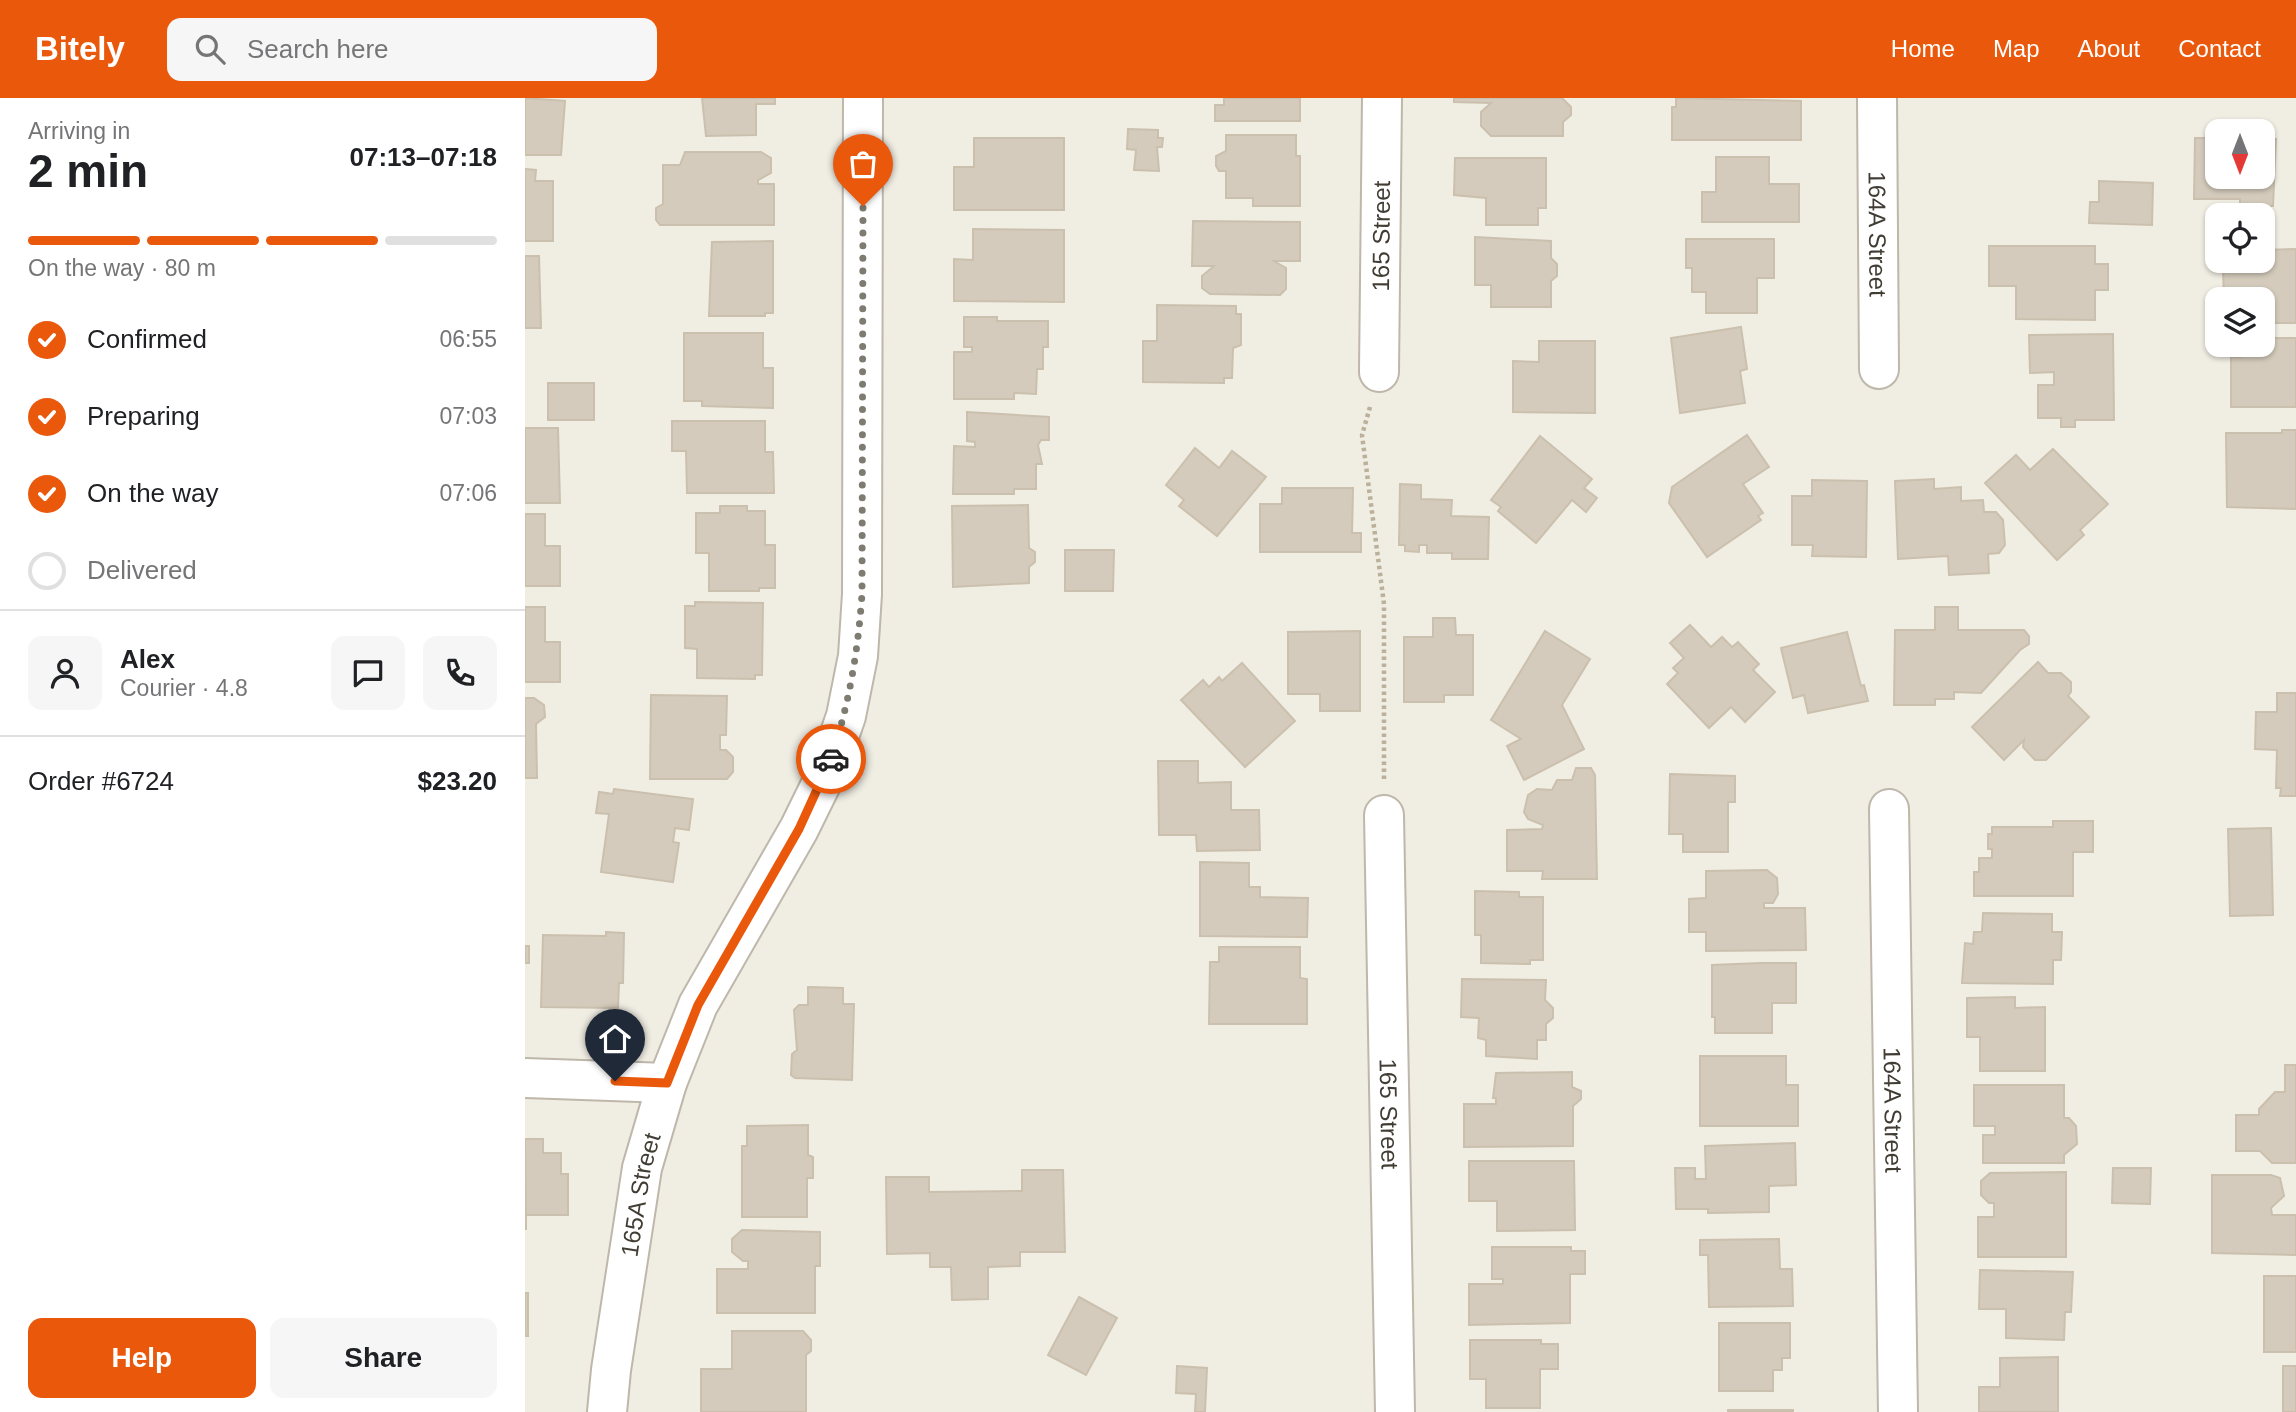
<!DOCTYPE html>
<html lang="en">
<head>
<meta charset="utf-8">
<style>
	body { margin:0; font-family:Arial,sans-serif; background:#f6f6f6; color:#202124; height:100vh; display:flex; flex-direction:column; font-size:26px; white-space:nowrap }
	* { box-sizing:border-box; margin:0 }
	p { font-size:23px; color:#757577 }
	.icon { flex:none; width:38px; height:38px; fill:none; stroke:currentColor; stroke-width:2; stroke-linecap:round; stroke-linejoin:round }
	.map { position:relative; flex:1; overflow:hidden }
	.side { display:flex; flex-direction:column; background:#fff; width:525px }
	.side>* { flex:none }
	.needle { width:46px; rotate:180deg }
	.controls { position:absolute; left:1680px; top:21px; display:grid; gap:14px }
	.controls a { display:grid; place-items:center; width:70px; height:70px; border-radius:14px; background:#fff; box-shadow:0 2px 5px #0004; font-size:35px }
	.pin { position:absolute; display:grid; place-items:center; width:60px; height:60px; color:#fff; margin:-72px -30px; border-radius:50% 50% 50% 0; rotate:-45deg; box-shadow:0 0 7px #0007 }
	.pin .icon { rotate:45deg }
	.courier { position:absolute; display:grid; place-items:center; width:70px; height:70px; margin:-35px; border:5px solid #ea580c; border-radius:50%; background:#fff; color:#222; box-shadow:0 2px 9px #0007 }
	.head em { font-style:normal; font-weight:700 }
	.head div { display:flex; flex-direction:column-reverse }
	.head { display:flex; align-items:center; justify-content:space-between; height:119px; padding:0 28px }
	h1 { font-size:46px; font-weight:700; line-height:52px }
	.bar { display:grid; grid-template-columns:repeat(4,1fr); gap:10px 7px; align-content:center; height:84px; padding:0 28px }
	.bar i { height:9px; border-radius:5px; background:#e0e0e0 }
	.bar .on { background:#ea580c }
	.bar p { grid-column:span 4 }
	.line { display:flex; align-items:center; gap:18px; padding:0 28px; border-top:2px solid #e0e0e0 }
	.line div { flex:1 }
	.round { display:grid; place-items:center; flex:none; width:74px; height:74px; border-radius:14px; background:#f6f6f6 }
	ol { padding:0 28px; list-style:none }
	li { display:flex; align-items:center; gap:21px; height:77px }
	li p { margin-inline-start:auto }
	li .icon { padding:7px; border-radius:50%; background:#ea580c; color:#fff; stroke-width:4 }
	li:last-child { color:#757577 }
	li i { width:38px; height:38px; border:4px solid #e0e0e0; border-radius:50% }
	.cta { display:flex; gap:14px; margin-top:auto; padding:14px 28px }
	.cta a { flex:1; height:80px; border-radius:14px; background:#ea580c; color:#fff; font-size:28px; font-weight:700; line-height:80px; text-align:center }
	.cta a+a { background:#f6f6f6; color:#202124 }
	header { display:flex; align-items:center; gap:42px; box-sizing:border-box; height:98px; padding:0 35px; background:#ea580c; color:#fff }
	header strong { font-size:33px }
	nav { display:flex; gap:38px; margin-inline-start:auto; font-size:24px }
	.search { width:490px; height:63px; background:#f6f6f6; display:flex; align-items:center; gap:18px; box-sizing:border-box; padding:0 24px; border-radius:14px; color:#757577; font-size:26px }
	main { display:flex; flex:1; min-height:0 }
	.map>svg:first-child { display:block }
</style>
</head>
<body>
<header>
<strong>Bitely</strong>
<div class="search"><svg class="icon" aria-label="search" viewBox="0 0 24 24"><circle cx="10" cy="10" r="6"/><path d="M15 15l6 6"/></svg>Search here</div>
<nav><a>Home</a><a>Map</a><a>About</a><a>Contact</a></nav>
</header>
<main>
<section class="side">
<div class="head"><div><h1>2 min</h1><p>Arriving in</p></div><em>07:13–07:18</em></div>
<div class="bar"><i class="on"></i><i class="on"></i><i class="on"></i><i></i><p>On the way · 80 m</p></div>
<ol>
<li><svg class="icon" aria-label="check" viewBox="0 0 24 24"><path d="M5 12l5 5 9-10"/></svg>Confirmed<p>06:55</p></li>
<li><svg class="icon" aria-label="check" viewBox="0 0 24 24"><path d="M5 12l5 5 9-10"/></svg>Preparing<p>07:03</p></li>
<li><svg class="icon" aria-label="check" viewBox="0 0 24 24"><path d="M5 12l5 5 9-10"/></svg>On the way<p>07:06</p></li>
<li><i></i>Delivered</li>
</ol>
<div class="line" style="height:126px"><a class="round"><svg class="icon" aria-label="person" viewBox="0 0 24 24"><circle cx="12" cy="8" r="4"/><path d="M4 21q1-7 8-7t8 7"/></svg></a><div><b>Alex</b><p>Courier · 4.8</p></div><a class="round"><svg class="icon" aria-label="chat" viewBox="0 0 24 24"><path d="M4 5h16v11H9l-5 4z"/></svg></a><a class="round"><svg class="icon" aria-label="phone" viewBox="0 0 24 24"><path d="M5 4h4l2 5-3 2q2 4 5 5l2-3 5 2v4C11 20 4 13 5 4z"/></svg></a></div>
<div class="line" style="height:91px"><div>Order #6724</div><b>$23.20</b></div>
<div class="cta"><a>Help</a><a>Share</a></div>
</section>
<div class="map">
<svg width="1771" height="1314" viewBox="0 0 1771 1314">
	<rect width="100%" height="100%" fill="#f0ede3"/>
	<g fill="#d4cbbc" stroke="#cbc0ad" stroke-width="2">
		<polygon points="0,0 40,3 36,57 0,57"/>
		<polygon points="177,0 250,0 250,6 231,6 231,37 181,38"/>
		<polygon points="699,0 775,0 775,23 690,23 690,7 699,7"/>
		<polygon points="929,0 1037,0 1046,9 1046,17 1038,24 1038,38 966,38 956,28 956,14 966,5 929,4"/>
		<polygon points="1151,0 1276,3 1276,42 1147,42 1147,9 1151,9"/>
		<polygon points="603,31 633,32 633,40 638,40 637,49 632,49 634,73 609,72 611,52 602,51"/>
		<polygon points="701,37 771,37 771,58 775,58 775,108 728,108 728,100 701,100 701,73 694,73 691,68 691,58 701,53"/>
		<polygon points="449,40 539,40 539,112 429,112 429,69 449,69"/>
		<polygon points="1670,40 1692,40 1692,79 1738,79 1738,41 1751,41 1748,108 1715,108 1715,101 1669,101"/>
		<polygon points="160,54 236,54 246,60 246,75 233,82 233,86 249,86 249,127 135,127 131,122 131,110 138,106 138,67 155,67"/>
		<polygon points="1191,59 1244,59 1244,86 1274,86 1274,124 1177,124 1177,94 1191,94"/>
		<polygon points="930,60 1021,60 1021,110 1013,110 1013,127 961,127 961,100 929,97"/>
		<polygon points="0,71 11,72 10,83 28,83 28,143 0,143"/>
		<polygon points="1574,83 1628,85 1627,127 1564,125 1565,104 1574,104"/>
		<polygon points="668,123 775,124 775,163 749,163 761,170 761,191 755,197 685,196 677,190 677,178 689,168 667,168"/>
		<polygon points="448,131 539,132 539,204 429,203 429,161 448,162"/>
		<polygon points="950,139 1026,143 1026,160 1032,166 1032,178 1026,183 1026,209 966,209 966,187 950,187"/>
		<polygon points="1161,141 1249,141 1249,180 1232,180 1232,215 1181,215 1181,194 1167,194 1167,170 1161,170"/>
		<polygon points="248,143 248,215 240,215 240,218 184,218 187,144"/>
		<polygon points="1464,148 1570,148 1570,166 1583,166 1583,192 1570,192 1570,222 1491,221 1491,188 1464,188"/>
		<polygon points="1771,151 1771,225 1738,225 1738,201 1699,199 1698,173 1710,172 1710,163 1738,163 1738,152"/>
		<polygon points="0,158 14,158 16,230 0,230"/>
		<polygon points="632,207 711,208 711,216 716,216 716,247 708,250 707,280 699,280 699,285 618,284 618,243 632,243"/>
		<polygon points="439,219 472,219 472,223 523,223 523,249 518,249 518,271 512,271 511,296 489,295 489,301 429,301 429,254 447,254 447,249 439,249"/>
		<polygon points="1216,229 1222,271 1215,273 1220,305 1155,315 1146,240"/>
		<polygon points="159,235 238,235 238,270 248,270 248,310 177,308 177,303 159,303"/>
		<polygon points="1588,236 1589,322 1550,322 1550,329 1536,329 1536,320 1513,320 1513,287 1529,287 1529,274 1505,275 1504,237"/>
		<polygon points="1738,240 1771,240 1771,309 1706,309 1706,259 1716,259 1716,247 1738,247"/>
		<polygon points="1014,243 1070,243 1070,315 988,314 988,263 1014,264"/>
		<rect x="23" y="285" width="46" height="37"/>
		<polygon points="442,314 524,319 524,342 516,342 513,347 517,366 511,366 511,391 489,391 489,396 428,396 429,348 450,349 450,344 442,343"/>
		<polygon points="147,323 240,323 240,354 248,354 249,395 162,395 161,353 147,353"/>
		<polygon points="0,330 33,330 35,405 0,405"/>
		<polygon points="1757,332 1771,332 1771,411 1702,409 1701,335 1757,335"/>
		<polygon points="1222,337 1244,369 1218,386 1238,415 1233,418 1236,422 1182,459 1144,405 1147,389"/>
		<polygon points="1015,338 1067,381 1059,390 1072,400 1061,414 1047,402 1011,445 973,413 976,409 966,402"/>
		<polygon points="670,350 694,370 707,353 741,379 692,438 654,408 659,402 641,387"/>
		<polygon points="1528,351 1583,406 1555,432 1559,437 1532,462 1460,385 1491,357 1505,372"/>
		<polygon points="1409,381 1409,391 1436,389 1436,403 1458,402 1459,414 1471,414 1478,422 1480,447 1474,455 1463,456 1464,475 1424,477 1423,458 1373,461 1370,383"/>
		<polygon points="1287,382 1342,383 1341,459 1287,458 1288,447 1267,447 1267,398 1287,398"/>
		<polygon points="875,386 896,387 896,401 927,402 926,418 964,419 963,461 927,461 927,455 902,455 902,447 894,447 894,454 880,453 880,447 874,447"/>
		<polygon points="757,390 828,390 827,435 836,435 836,454 735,454 735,406 757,406"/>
		<polygon points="503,407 504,450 510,454 510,464 504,469 504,485 428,489 427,408"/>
		<polygon points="195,408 222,408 222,413 240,413 240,447 250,447 250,490 234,490 234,493 184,493 184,455 171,455 171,415 195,415"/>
		<polygon points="0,416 20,416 20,448 35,448 35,488 0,488"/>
		<polygon points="540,452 589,452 588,493 540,493"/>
		<polygon points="170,504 238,505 237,577 230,577 230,581 172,580 172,551 160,550 160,508 170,508"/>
		<polygon points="0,509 20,509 20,544 35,544 35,584 0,584"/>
		<polygon points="1410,509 1433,509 1433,532 1499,532 1504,538 1504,546 1495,552 1456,595 1429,594 1429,601 1410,601 1410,607 1369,607 1370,532 1410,532"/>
		<polygon points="908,520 930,520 931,537 948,537 948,597 919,597 919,604 879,604 879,539 908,539"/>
		<polygon points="1165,527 1186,549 1197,539 1207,549 1213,544 1234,566 1228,572 1250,594 1220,624 1206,609 1184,630 1142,586 1153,575 1148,570 1159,560 1145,545"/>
		<polygon points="835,533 835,613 795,613 795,596 763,596 763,534"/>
		<polygon points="1020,533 1065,561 1037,607 1059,651 999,682 982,648 996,641 966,622"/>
		<polygon points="1322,534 1336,588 1339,587 1343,603 1283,615 1279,597 1268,600 1256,550"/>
		<polygon points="1513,564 1523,575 1536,575 1546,584 1546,594 1543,598 1564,619 1521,662 1510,662 1498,649 1499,642 1479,662 1447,629"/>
		<polygon points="717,565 770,623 720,669 656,602 678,582 684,589 694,579 697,583"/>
		<polygon points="1752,595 1771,595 1771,698 1755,698 1756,690 1751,690 1752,652 1730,651 1731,614 1752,614"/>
		<polygon points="126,597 202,598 201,637 195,637 195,652 201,652 208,659 208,674 202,681 125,681"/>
		<polygon points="0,600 9,600 19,607 20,619 11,626 12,680 0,680"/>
		<polygon points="633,663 673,663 673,685 706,684 706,712 734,712 735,752 672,753 671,737 634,737"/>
		<polygon points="1051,670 1066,670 1070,677 1072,781 1017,781 1018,773 982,773 982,732 1017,731 1018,727 1003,721 999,714 1003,697 1012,691 1027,692 1032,682 1047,682"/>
		<polygon points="1145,676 1210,678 1210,704 1203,704 1203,754 1158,754 1158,736 1144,736"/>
		<polygon points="89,691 168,701 164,732 150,730 148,744 154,745 148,784 76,774 84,716 71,715 74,694 88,696"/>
		<polygon points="1528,723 1568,723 1568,754 1548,754 1548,798 1449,798 1449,774 1454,774 1454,760 1467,760 1467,751 1463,751 1463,736 1467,736 1467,729 1528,729"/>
		<polygon points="1746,730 1748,817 1705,818 1703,731"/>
		<polygon points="675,764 724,765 724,789 735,789 735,799 783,800 782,839 675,838"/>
		<polygon points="1242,772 1252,780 1253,796 1248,805 1239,805 1239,810 1280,810 1281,852 1181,853 1181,834 1164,834 1164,801 1181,800 1181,773"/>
		<polygon points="950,793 994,794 994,799 1018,799 1018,862 1005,862 1005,866 956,865 956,837 950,837"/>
		<polygon points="1458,815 1527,816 1527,834 1537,834 1536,862 1528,862 1528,886 1437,885 1440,845 1448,846 1449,834 1457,834"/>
		<polygon points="81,834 99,835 98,885 94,885 93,910 16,909 18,837 81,838"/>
		<rect x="0" y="848" width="4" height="17"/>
		<polygon points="694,849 775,849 775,880 782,881 782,926 684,926 685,864 694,864"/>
		<polygon points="1236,865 1271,865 1271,905 1247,905 1247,935 1190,935 1190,919 1187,919 1187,867"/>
		<polygon points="937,881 1021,882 1020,902 1028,910 1028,920 1021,926 1021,942 1012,942 1012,961 961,958 961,942 953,940 954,920 936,919"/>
		<polygon points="283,889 318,890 318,906 329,906 327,982 270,980 266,977 267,956 272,952 269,912 274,907 283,907"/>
		<polygon points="1490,899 1490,910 1520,909 1520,973 1455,973 1455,939 1442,939 1442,900"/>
		<polygon points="1175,958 1261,958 1261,987 1273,987 1273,1028 1175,1028"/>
		<polygon points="1760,967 1771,967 1771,1065 1747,1065 1735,1053 1711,1053 1711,1017 1734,1017 1734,1011 1750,994 1760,994"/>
		<polygon points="1047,974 1047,989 1056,993 1056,1001 1048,1008 1048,1048 939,1049 939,1006 971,1006 971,1000 968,1000 971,975"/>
		<polygon points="1449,987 1539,987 1539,1020 1544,1020 1551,1028 1552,1046 1539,1057 1539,1065 1458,1065 1458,1037 1470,1037 1470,1028 1449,1028"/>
		<polygon points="283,1027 283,1057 288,1059 288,1080 282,1080 282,1119 217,1119 217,1048 222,1048 222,1028"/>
		<polygon points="0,1041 18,1041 18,1055 36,1055 36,1076 43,1076 43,1117 1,1117 1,1132"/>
		<polygon points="1270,1045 1271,1087 1244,1088 1244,1114 1183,1115 1183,1111 1151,1111 1150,1070 1170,1070 1170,1081 1181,1081 1180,1048"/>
		<polygon points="944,1063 1049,1063 1050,1132 972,1133 972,1103 944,1103"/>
		<polygon points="1588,1070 1626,1070 1625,1106 1587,1105"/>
		<polygon points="497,1072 538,1072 540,1154 495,1154 495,1168 463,1169 463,1201 427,1202 426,1169 405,1169 405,1155 362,1156 361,1079 404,1079 404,1094 497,1093"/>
		<polygon points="1541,1074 1541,1159 1453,1159 1453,1119 1469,1119 1469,1105 1464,1105 1456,1097 1456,1083 1465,1075"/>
		<polygon points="1687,1077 1746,1077 1755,1080 1759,1098 1746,1110 1747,1117 1771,1117 1771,1157 1687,1155"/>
		<polygon points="217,1132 295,1134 295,1168 290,1168 290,1215 192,1215 192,1171 223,1171 223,1163 218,1163 207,1154 207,1141"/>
		<polygon points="1254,1141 1255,1171 1267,1171 1268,1208 1184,1209 1183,1157 1175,1157 1175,1142"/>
		<polygon points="967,1149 1046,1149 1046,1153 1060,1153 1060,1176 1045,1176 1045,1225 944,1227 944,1186 978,1186 978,1181 967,1181"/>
		<polygon points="1455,1172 1548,1174 1546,1214 1540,1214 1539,1242 1481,1240 1481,1211 1454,1211"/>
		<rect x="1739" y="1178" width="32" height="76"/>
		<rect x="0" y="1195" width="3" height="43"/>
		<polygon points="554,1199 592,1220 561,1277 523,1257"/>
		<polygon points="1194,1225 1265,1225 1265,1260 1257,1260 1257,1272 1248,1272 1248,1293 1194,1293"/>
		<polygon points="207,1233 278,1233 286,1242 286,1253 281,1257 281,1314 176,1314 176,1271 207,1271"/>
		<polygon points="945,1242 1016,1242 1016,1246 1033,1246 1033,1271 1015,1271 1015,1310 961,1310 961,1281 945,1281"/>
		<polygon points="1533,1259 1533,1314 1454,1314 1454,1289 1475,1289 1475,1260"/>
		<polygon points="652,1268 682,1270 680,1314 670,1314 671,1296 651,1295"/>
		<rect x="1758" y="1268" width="13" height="46"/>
		<rect x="1203" y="1312" width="65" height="2"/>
	</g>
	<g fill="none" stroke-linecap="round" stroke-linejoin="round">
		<g stroke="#beb7aa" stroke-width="42">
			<g id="minor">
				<path id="s1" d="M1352,0L1354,271"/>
				<path id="s2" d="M854,274L857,0"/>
				<path id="s3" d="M1364,711L1373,1314"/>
				<path id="s4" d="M859,717L870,1314"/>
				<polyline points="0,980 142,985"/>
				<path id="s5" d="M82,1314L86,1272L117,1070L142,985L173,907L274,731L301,676L321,618L333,558L337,496L338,0"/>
			</g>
		</g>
		<polyline stroke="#bbb099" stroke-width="4.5" stroke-dasharray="3.5 3.5" stroke-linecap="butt" points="845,309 837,337 859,506 859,683"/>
		<use href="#minor" stroke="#fff" stroke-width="38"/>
	</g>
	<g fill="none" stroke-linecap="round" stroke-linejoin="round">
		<path stroke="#7e7b71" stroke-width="7" stroke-dasharray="0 12.6" d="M306,661C324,606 333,554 337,496L338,108"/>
		<polyline stroke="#ea580c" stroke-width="9" points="90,983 142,985 173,907 274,731 306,661"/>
	</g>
	<g text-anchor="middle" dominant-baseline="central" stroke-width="7" stroke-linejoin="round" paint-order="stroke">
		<g font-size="24" fill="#413d34" stroke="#fff">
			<text stroke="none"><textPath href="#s1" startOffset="136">164A Street</textPath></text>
			<text stroke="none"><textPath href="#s2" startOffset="136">165 Street</textPath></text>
			<text stroke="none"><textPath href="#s3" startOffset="301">164A Street</textPath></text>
			<text stroke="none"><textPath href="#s4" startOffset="299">165 Street</textPath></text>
			<text stroke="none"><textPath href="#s5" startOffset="220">165A Street</textPath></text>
		</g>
	</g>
</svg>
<div class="controls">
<a><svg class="needle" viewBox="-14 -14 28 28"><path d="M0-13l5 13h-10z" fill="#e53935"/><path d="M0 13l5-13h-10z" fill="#757577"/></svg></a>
<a><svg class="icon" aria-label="locate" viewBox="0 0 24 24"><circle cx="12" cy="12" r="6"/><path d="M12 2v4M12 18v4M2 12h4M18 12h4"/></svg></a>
<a><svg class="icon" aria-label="layers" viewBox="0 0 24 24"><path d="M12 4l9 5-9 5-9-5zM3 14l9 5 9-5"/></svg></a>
</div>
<div class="pin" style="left:338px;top:108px;background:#ea580c"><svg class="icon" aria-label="bag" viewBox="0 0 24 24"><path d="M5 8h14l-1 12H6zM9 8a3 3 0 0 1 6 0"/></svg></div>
<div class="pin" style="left:90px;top:983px;background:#1f2937"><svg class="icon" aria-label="home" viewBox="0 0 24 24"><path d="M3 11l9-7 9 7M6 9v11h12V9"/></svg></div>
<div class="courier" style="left:306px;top:661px"><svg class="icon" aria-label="car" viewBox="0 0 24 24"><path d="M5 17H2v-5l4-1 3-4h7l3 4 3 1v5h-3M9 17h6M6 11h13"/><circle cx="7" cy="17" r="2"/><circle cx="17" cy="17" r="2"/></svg></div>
</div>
</main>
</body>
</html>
